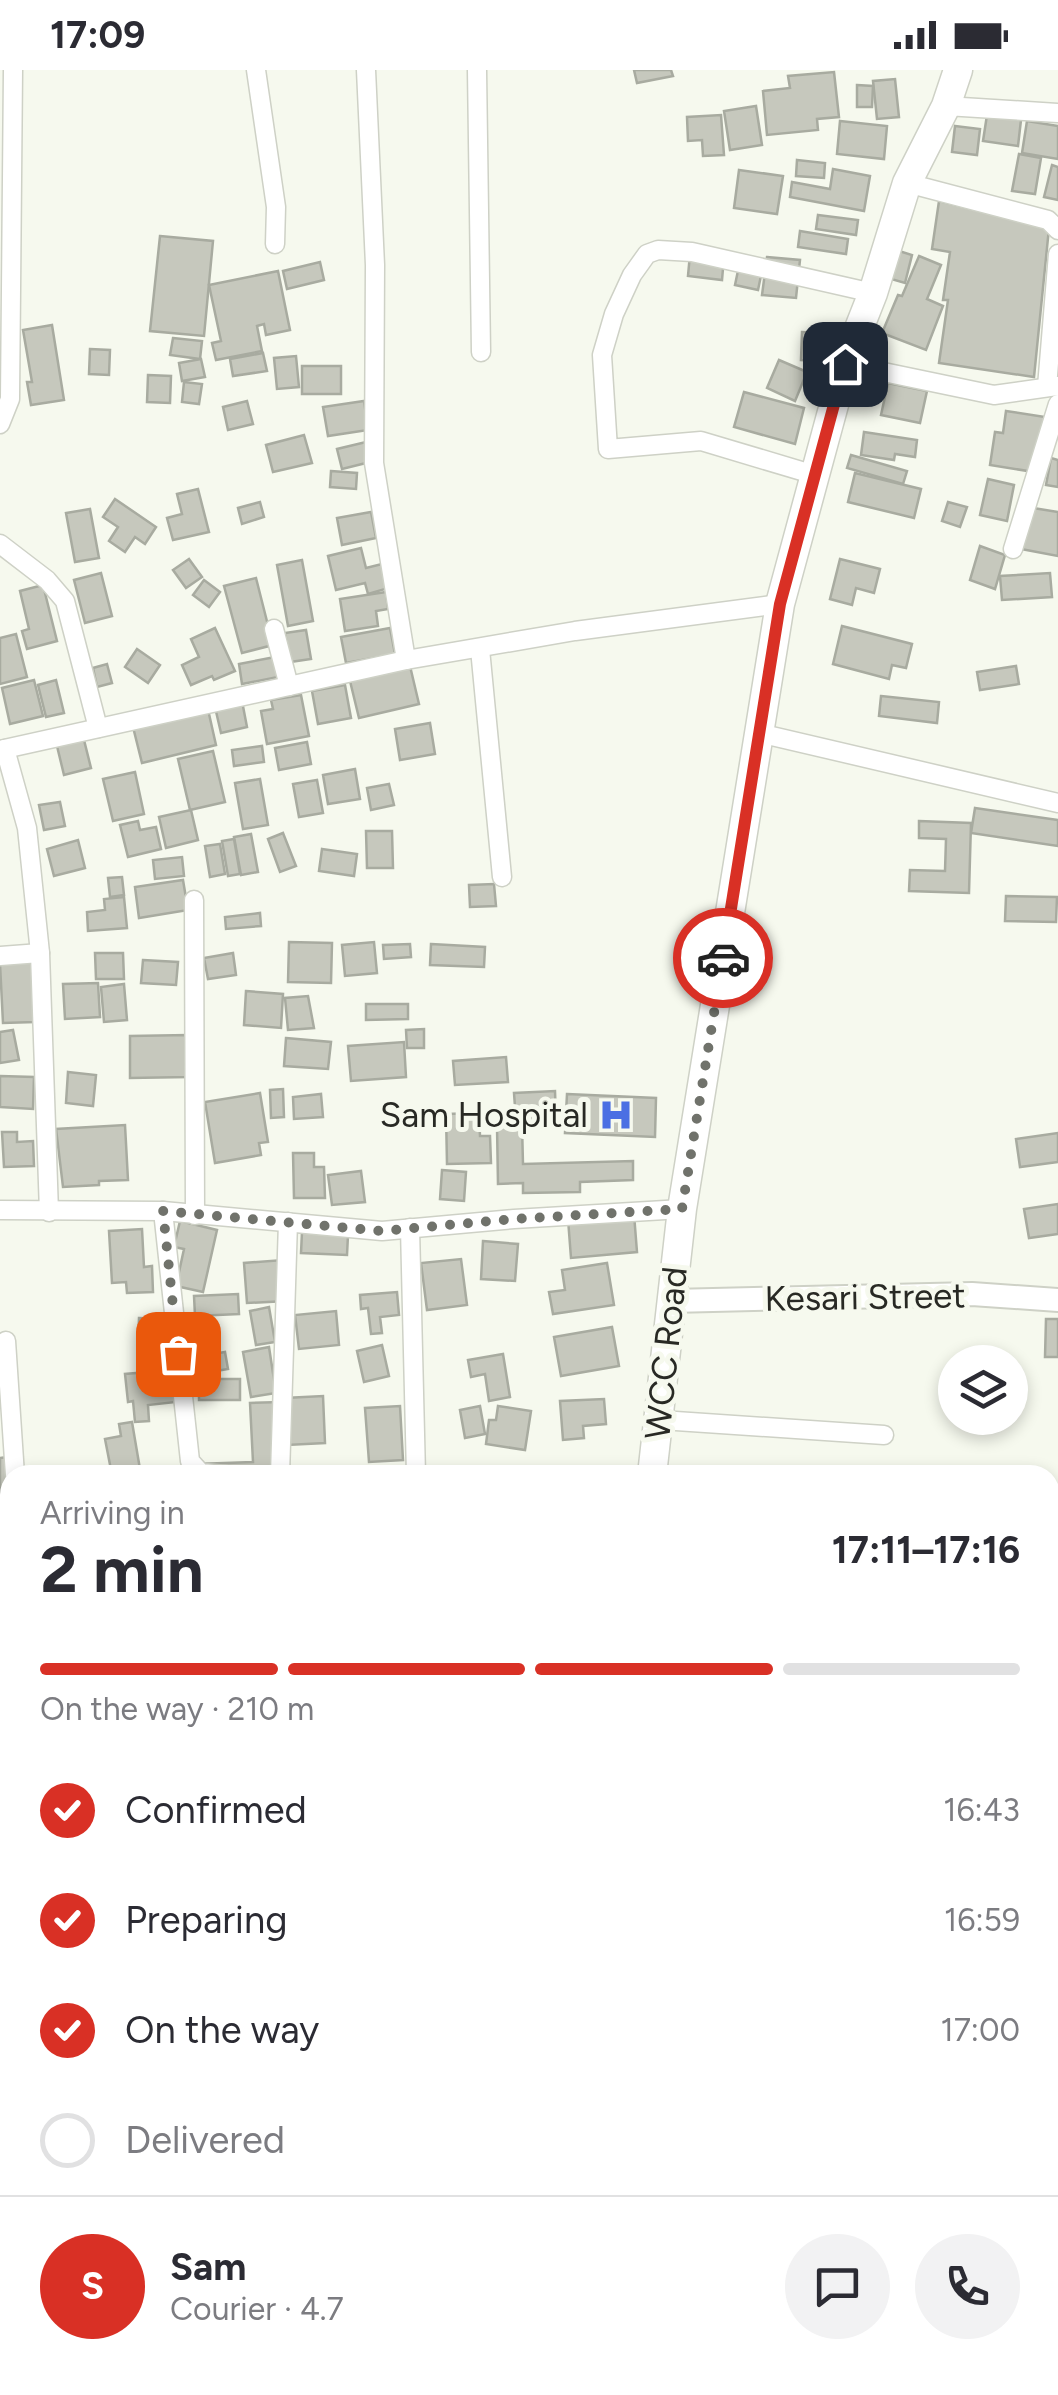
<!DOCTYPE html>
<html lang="en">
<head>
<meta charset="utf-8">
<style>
	body { margin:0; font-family:Figtree,sans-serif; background:#f2f2f3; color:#2b2b33; height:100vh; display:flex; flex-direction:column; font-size:38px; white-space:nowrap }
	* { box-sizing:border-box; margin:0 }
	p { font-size:32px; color:#7c7c81 }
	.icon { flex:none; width:55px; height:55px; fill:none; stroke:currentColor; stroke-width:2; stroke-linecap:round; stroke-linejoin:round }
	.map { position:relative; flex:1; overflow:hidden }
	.sheet { position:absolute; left:0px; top:1395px; width:1060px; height:930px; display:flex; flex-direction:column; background:#fff; border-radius:30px 30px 0 0; box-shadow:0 5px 15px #0003 }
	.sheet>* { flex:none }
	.controls { position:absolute; left:938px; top:1275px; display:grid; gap:20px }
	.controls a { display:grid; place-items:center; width:90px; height:90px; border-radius:50%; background:#fff; box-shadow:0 5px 15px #0003; font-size:50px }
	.pin { position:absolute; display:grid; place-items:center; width:85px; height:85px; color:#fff; margin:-42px; border-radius:20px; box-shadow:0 5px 15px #0006 }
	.courier { position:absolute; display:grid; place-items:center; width:100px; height:100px; margin:-50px; border:8px solid #d93025; border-radius:50%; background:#fff; color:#222; box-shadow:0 2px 12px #0007 }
	.overview em { font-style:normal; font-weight:700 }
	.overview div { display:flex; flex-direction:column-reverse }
	.overview { display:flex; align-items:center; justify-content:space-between; height:170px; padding:0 40px }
	h1 { font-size:65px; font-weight:700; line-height:75px }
	.bar { display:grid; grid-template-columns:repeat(4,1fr); gap:15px 10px; align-content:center; height:120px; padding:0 40px }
	.bar i { height:12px; border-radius:8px; background:#e1e1e2 }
	.bar .selected { background:#d93025 }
	.bar p { grid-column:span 4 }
	.line { display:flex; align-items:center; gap:25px; padding:0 40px; border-top:2px solid #e1e1e2 }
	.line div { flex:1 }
	.round { display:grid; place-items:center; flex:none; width:105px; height:105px; border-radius:52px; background:#f2f2f3 }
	ol { padding:0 40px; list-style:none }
	li { display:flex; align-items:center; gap:30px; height:110px }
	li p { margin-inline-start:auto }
	li .icon { padding:10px; border-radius:50%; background:#d93025; color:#fff; stroke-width:4 }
	li:last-child { color:#7c7c81 }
	li i { width:55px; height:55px; border:5px solid #e1e1e2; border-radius:50% }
	.status { display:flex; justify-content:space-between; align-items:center; height:70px; padding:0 50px; background:#fff; direction:ltr }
	.status svg { height:28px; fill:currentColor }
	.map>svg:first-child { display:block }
</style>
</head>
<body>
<div class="status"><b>17:09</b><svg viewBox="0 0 49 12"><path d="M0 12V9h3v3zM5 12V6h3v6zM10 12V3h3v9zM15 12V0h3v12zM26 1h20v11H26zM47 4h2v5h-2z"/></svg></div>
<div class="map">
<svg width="1058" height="2325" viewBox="0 0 1058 2325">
	<rect width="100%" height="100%" fill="#f6f9ee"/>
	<g fill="#c6c8bd" stroke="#a8aba0" stroke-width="2.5">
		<polygon points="634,0 671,0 673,6 637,13"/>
		<polygon points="834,2 839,47 817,49 818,60 767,65 763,21 790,18 788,6"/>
		<polygon points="895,9 899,47 877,49 873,11"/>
		<polygon points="857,15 873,16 872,37 857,37"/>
		<polygon points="756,36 762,75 730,80 724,41"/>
		<polygon points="721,45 724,85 703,86 702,70 688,71 687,47"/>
		<polygon points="987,45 1021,50 1018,76 983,71"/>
		<polygon points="840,51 887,56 884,89 837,84"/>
		<polygon points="1027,51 1058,56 1058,89 1022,83"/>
		<polygon points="955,56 980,59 977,85 952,82"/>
		<polygon points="1019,84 1041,88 1035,124 1012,121"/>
		<polygon points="797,90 825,93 824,108 796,106"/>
		<polygon points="1052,95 1058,97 1058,130 1044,127"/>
		<polygon points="833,99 870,106 864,141 790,127 792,112 830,119"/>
		<polygon points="739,100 783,106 777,144 734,138"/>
		<polygon points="939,131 1049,158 1034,307 939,293 948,230 943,230 950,182 932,179"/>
		<polygon points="818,145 858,150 856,165 816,159"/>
		<polygon points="800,161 848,169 846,184 798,177"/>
		<polygon points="160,166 213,171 204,266 150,261"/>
		<polygon points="899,181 912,185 905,213 891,209"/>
		<polygon points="690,184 724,187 722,210 688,206"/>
		<polygon points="919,186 941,195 927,229 943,236 926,280 882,263 898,225 902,226"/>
		<polygon points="767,187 800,190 796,228 762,225"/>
		<polygon points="740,191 763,196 758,220 735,215"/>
		<polygon points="320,192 324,210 287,219 283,201"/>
		<polygon points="278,201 290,260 266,265 264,254 257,256 262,281 216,290 212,273 221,271 209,215"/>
		<polygon points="52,255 64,330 31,335 27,312 32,312 23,260"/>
		<polygon points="826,261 837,264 829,297 818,294"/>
		<polygon points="802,262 820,263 819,291 801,290"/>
		<polygon points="173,268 202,271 200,289 170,285"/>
		<polygon points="90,279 110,280 109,305 89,304"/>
		<polygon points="263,283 267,301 233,306 230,289"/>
		<polygon points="296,286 299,317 277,319 274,288"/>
		<polygon points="201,289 205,307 182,311 179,293"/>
		<polygon points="779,290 807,302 795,331 767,318"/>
		<rect x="302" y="296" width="39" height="28"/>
		<polygon points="148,305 171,306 170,333 147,332"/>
		<polygon points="184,312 202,314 199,334 182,332"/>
		<polygon points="888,313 927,321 920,353 881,345"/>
		<polygon points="744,322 804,338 795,374 734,357"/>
		<polygon points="247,331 253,354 228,360 223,337"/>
		<polygon points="364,331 368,360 328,366 323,337"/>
		<polygon points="1006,341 1045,347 1034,402 990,395 995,362 1003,363"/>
		<polygon points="864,362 917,370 915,387 895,384 894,390 861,385"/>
		<polygon points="304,365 312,393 273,402 266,375"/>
		<polygon points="366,372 370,392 342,399 337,379"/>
		<polygon points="851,385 907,401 903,414 847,398"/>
		<polygon points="1051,388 1058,390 1058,417 1046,415"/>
		<polygon points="331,401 357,403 356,419 330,417"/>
		<polygon points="855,403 921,419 914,448 848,432"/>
		<polygon points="988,409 1014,415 1007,451 980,445"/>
		<polygon points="198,419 209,462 173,470 167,448 182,444 177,424"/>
		<polygon points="115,429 156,457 145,474 135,467 125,482 109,471 118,457 103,447"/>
		<polygon points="260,432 264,447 242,454 238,438"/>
		<polygon points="948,432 967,437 960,457 942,451"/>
		<polygon points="1027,437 1058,442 1058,486 1021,479"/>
		<polygon points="90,439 99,488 75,492 66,443"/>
		<polygon points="371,442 376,468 342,475 337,448"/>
		<polygon points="980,476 1005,485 995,519 970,510"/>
		<polygon points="361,478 366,498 386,493 392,517 368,524 365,513 336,520 328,486"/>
		<polygon points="189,489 202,507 186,518 173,500"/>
		<polygon points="840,489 880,499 874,523 856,518 852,535 830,529"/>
		<polygon points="302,490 313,551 288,556 277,495"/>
		<polygon points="101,503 112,546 85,553 74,510"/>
		<polygon points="1050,503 1052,527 1002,530 1000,506"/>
		<polygon points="256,508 273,575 242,583 224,516"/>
		<polygon points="204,510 220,522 209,537 193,525"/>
		<polygon points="43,515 57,571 27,579 22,561 29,559 20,521"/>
		<polygon points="386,522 388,539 376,541 378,556 345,561 340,529"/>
		<polygon points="842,556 912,574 906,598 892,595 889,609 833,594"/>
		<polygon points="215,558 235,601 214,610 212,606 191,615 182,595 199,587 191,569"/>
		<polygon points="390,558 395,584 346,593 341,567"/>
		<polygon points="306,560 311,589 290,592 285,563"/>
		<polygon points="16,564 27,607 0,614 0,568"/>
		<polygon points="137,579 160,595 148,613 125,597"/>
		<polygon points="275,587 278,607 242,614 239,594"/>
		<polygon points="107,594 112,613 97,617 93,598"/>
		<polygon points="410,596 419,634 359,648 350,611"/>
		<polygon points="1016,596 1019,614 980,620 977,602"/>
		<polygon points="34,610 43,646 10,654 2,618"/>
		<polygon points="56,610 64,643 46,647 38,615"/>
		<polygon points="345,615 351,648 318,654 312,621"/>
		<polygon points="301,625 309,666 267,674 261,641 273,639 271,630"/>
		<polygon points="881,626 939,632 937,653 879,646"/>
		<polygon points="242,631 247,657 221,663 215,637"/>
		<polygon points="207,635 216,675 142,693 132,653"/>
		<polygon points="430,653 435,684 400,690 395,659"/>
		<polygon points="83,666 91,698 64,705 56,672"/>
		<polygon points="307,672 311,694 279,700 275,678"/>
		<polygon points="262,676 264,692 234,696 232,680"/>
		<polygon points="213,681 225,732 190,740 178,689"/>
		<polygon points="355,699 360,729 328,734 323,705"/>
		<polygon points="135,702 144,744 113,751 103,709"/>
		<polygon points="260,709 268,755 243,759 235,713"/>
		<polygon points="317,710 323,743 299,747 293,714"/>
		<polygon points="389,714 394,735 371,740 367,718"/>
		<polygon points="60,732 65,756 44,760 39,735"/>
		<polygon points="975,738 1058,750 1058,776 971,763"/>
		<polygon points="191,740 198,770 166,778 159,747"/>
		<polygon points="138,751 140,760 156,757 161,779 128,787 120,755"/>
		<polygon points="919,751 971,753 969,823 909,821 910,800 945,801 946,769 919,768"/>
		<polygon points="366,761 392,761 393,798 367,798"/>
		<polygon points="283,763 296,796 280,802 268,769"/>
		<polygon points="251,764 258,802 241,805 234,767"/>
		<polygon points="234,769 240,804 228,806 222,771"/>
		<polygon points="78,770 85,798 54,806 47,779"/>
		<polygon points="220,774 225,804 210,807 205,776"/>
		<polygon points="322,779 357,784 354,806 319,801"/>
		<polygon points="182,787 184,806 155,809 153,790"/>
		<polygon points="122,807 124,825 110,827 108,808"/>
		<polygon points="183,810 188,840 139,848 135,817"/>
		<polygon points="494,814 496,836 470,837 469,815"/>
		<polygon points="1006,826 1057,827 1056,852 1005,851"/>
		<polygon points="124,827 127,858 88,861 87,842 105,840 104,829"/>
		<polygon points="260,843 261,856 226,859 225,847"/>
		<polygon points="289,872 332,873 331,913 288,912"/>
		<polygon points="374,872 377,903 345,906 342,875"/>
		<polygon points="410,874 411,887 384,889 383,875"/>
		<polygon points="431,874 485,877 484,897 430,895"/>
		<polygon points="95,883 123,883 124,909 96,909"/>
		<polygon points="233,883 236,905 208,909 204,888"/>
		<polygon points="143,890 178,892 176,915 141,913"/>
		<polygon points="36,892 35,952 3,953 0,894"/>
		<polygon points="98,913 100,947 65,949 63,914"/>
		<polygon points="124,914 127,950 104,952 101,917"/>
		<polygon points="246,921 283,924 281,958 244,955"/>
		<polygon points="308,926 314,958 288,960 285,928"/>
		<polygon points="366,934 408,934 408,949 366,950"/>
		<polygon points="424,959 424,978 407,978 406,960"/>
		<polygon points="13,960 19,990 0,993 0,962"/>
		<polygon points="188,965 189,1007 130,1008 130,966"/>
		<polygon points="286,968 331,972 328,999 284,996"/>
		<polygon points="404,972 406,1007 351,1011 348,976"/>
		<polygon points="506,987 508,1012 455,1015 453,991"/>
		<polygon points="68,1002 96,1005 93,1036 66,1033"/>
		<polygon points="0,1006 34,1007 33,1039 0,1037"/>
		<polygon points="283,1019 284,1047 271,1048 270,1020"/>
		<polygon points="555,1021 556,1049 516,1051 514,1023"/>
		<polygon points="260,1023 268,1072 259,1073 261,1085 215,1093 205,1032"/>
		<polygon points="321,1024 323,1047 294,1049 293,1027"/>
		<polygon points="567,1024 656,1028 655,1067 565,1063"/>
		<polygon points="479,1043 480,1066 490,1066 491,1093 447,1094 446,1044"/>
		<polygon points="125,1055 128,1110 99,1111 99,1115 63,1117 56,1059"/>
		<polygon points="522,1055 523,1094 633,1091 633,1110 580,1112 580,1122 523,1123 523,1113 498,1114 497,1056"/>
		<polygon points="2,1062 17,1062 17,1072 33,1071 34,1096 4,1097"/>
		<polygon points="1058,1063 1058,1092 1020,1097 1016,1069"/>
		<polygon points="293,1083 314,1083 314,1097 324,1097 325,1128 294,1128"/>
		<polygon points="442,1100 466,1102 464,1131 440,1129"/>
		<polygon points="361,1101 365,1132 332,1135 328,1105"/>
		<polygon points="1058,1134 1058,1164 1029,1168 1024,1139"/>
		<polygon points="634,1144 637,1182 571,1188 568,1149"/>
		<polygon points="180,1151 217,1160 203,1222 176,1216 184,1179 174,1177"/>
		<polygon points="142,1159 144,1197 152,1196 153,1222 127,1223 126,1212 112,1213 109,1161"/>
		<polygon points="302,1162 348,1165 347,1185 301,1183"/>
		<polygon points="483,1171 518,1174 515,1211 481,1209"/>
		<polygon points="461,1189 467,1235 427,1240 421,1193"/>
		<polygon points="283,1190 286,1231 247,1233 244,1193"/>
		<polygon points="607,1193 614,1235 553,1244 549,1222 565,1220 562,1200"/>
		<polygon points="397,1222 399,1245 380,1247 382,1263 371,1264 368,1238 361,1239 360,1225"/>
		<polygon points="238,1224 239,1244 195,1246 194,1226"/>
		<polygon points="269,1237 275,1272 256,1275 250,1241"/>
		<polygon points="336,1241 339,1275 299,1279 295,1245"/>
		<polygon points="139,1248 167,1249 165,1293 148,1292 148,1278 138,1278"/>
		<polygon points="1046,1249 1058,1249 1058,1287 1045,1287"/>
		<polygon points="612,1257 619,1296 561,1306 554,1267"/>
		<polygon points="382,1275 389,1306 364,1312 357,1281"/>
		<polygon points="269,1277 276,1323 251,1327 243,1282"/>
		<polygon points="225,1282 228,1299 210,1302 207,1285"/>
		<polygon points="503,1284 510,1327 489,1331 485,1304 471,1307 468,1290"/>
		<polygon points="172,1300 176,1332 148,1335 149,1351 135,1352 133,1331 128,1332 125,1304"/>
		<rect x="199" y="1309" width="41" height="21"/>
		<polygon points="323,1326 325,1373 287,1375 285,1328"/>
		<polygon points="604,1329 606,1354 583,1356 584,1368 563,1370 560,1331"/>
		<polygon points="281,1332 284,1405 198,1405 197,1394 253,1392 250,1333"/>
		<polygon points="400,1336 403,1390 369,1392 365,1338"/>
		<polygon points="480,1336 485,1364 465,1368 460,1340"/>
		<polygon points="498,1336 531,1341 525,1380 486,1374 489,1350 496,1350"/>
		<polygon points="132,1352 141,1405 112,1405 105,1369 121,1366 119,1354"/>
		<polygon points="8,1387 10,1430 0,1432 0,1388"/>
		<polygon points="8,1449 10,1484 0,1486 0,1451"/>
		<rect x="0" y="1526" width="10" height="42"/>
		<polygon points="10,1581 10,1631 0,1633 0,1582"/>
		<polygon points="10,1832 10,1860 0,1862 0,1834"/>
		<polygon points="1,2059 10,2105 0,2107 0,2060"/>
		<polygon points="10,2178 10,2223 7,2224 0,2180"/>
		<polygon points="399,2315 451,2315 452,2325 400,2325"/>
		<rect x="555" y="2315" width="31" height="10"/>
	</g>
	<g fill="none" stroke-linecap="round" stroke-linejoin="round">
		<g stroke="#ced1c6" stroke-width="21">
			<g id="minor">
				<polyline points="256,0 276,137 275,174"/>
				<polyline points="366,0 375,195 374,393 406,590"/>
				<polyline points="477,0 481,282"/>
				<polyline points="946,36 1058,43"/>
				<polyline points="907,113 1048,150 1058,160"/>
				<polyline points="845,294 994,325 1058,316"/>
				<polyline points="1047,317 1058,184"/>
				<polyline points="0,354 10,329 13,0"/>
				<polyline points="815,405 701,371 608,379 602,285 614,244 632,205 647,184 658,180 692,182 873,223"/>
				<polyline points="0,474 47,510 65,531 98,658"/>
				<polyline points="1013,479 1058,334"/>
				<polyline points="274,559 289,616"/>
				<polyline points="480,579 502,807"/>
				<polyline points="759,663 1058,733"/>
				<polyline points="5,679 27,758 40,883 49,1142"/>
				<polyline points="0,680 406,590 575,561 780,534"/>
				<polyline points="194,830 195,1145"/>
				<polyline points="0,886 40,883"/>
				<polyline points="0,1140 163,1141 382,1161 514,1149 682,1139"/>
				<polyline points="163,1141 190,1391 201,1403 226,1405"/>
				<polyline points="410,1158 416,1405"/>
				<polyline points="6,1271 15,1405"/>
				<polyline points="661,1350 884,1365"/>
				<polyline points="280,1405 288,1152"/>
				<polyline points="0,1438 10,1437"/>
				<polyline points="1050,1483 1058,1483"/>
				<polyline points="1050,1641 1058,1642"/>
				<polyline points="0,1650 10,1649"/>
				<polyline points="1050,1929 1058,1928"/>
				<polyline points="0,2128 10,2125"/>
				<polyline points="1050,2178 1058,2178"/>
			</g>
		</g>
		<g stroke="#ced1c6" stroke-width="26">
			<polyline id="tertiary" points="672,1231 972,1224 1058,1230"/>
		</g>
		<g stroke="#ced1c6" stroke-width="31">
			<g id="primary">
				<polyline points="652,1405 682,1139 780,534 845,294 873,223 907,113 946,36 958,0"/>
				<polyline points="516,2325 519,2315"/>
			</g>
		</g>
		<use href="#minor" stroke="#fff" stroke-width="18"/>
		<use href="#tertiary" stroke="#fff" stroke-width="22"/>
		<use href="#primary" stroke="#fff" stroke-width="28"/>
	</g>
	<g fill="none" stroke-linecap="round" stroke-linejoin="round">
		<polyline stroke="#70726b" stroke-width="10" stroke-dasharray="0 18" points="178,1284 163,1141 382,1161 514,1149 682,1139 723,888"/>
		<polyline stroke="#d93025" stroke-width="12" points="723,888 780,534 845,294"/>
	</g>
	<defs>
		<g id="hospital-bare" transform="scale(2.7)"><path d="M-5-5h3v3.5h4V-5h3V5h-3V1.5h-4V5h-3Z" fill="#4b6fe3" stroke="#f6f9ee" stroke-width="2.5" paint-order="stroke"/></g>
	</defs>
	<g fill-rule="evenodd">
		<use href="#hospital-bare" x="616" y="1045"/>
	</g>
	<g text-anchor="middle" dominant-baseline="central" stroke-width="10" stroke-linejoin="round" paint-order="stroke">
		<g font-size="35" fill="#282924" stroke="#f6f9ee" text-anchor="end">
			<text x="588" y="1045">Sam Hospital</text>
		</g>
		<g font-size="35" fill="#282924" stroke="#f6f9ee">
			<text transform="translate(865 1227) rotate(-1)">Kesari Street</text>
			<text transform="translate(666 1283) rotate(-84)">WCC Road</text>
		</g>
	</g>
</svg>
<div class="controls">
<a><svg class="icon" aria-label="layers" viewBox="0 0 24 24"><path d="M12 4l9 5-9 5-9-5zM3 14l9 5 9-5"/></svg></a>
</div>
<div class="pin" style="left:178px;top:1284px;background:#ea580c"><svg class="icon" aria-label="bag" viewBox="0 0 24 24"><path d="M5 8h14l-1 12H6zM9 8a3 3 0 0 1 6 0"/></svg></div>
<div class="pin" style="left:845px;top:294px;background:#1f2937"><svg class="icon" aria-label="home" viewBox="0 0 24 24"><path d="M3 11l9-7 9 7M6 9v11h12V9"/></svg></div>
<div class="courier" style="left:723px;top:888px"><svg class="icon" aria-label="car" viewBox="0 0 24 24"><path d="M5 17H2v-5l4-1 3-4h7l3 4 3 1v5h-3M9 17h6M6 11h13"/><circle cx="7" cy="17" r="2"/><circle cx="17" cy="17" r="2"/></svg></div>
<section class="sheet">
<div class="overview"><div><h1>2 min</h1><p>Arriving in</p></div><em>17:11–17:16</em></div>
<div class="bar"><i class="selected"></i><i class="selected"></i><i class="selected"></i><i></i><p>On the way · 210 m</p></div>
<ol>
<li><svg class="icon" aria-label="check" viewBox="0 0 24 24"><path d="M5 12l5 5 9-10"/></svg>Confirmed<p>16:43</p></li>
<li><svg class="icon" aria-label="check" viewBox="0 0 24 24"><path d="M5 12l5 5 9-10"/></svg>Preparing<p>16:59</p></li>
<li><svg class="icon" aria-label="check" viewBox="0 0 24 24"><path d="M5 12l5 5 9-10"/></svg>On the way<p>17:00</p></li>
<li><i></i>Delivered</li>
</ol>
<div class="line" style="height:180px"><b class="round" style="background:#d93025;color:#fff">S</b><div><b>Sam</b><p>Courier · 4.7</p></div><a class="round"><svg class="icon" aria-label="chat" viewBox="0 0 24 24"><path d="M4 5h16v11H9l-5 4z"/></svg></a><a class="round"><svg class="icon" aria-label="phone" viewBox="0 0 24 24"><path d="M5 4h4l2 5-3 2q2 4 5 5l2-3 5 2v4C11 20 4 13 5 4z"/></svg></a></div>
</section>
</div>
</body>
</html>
